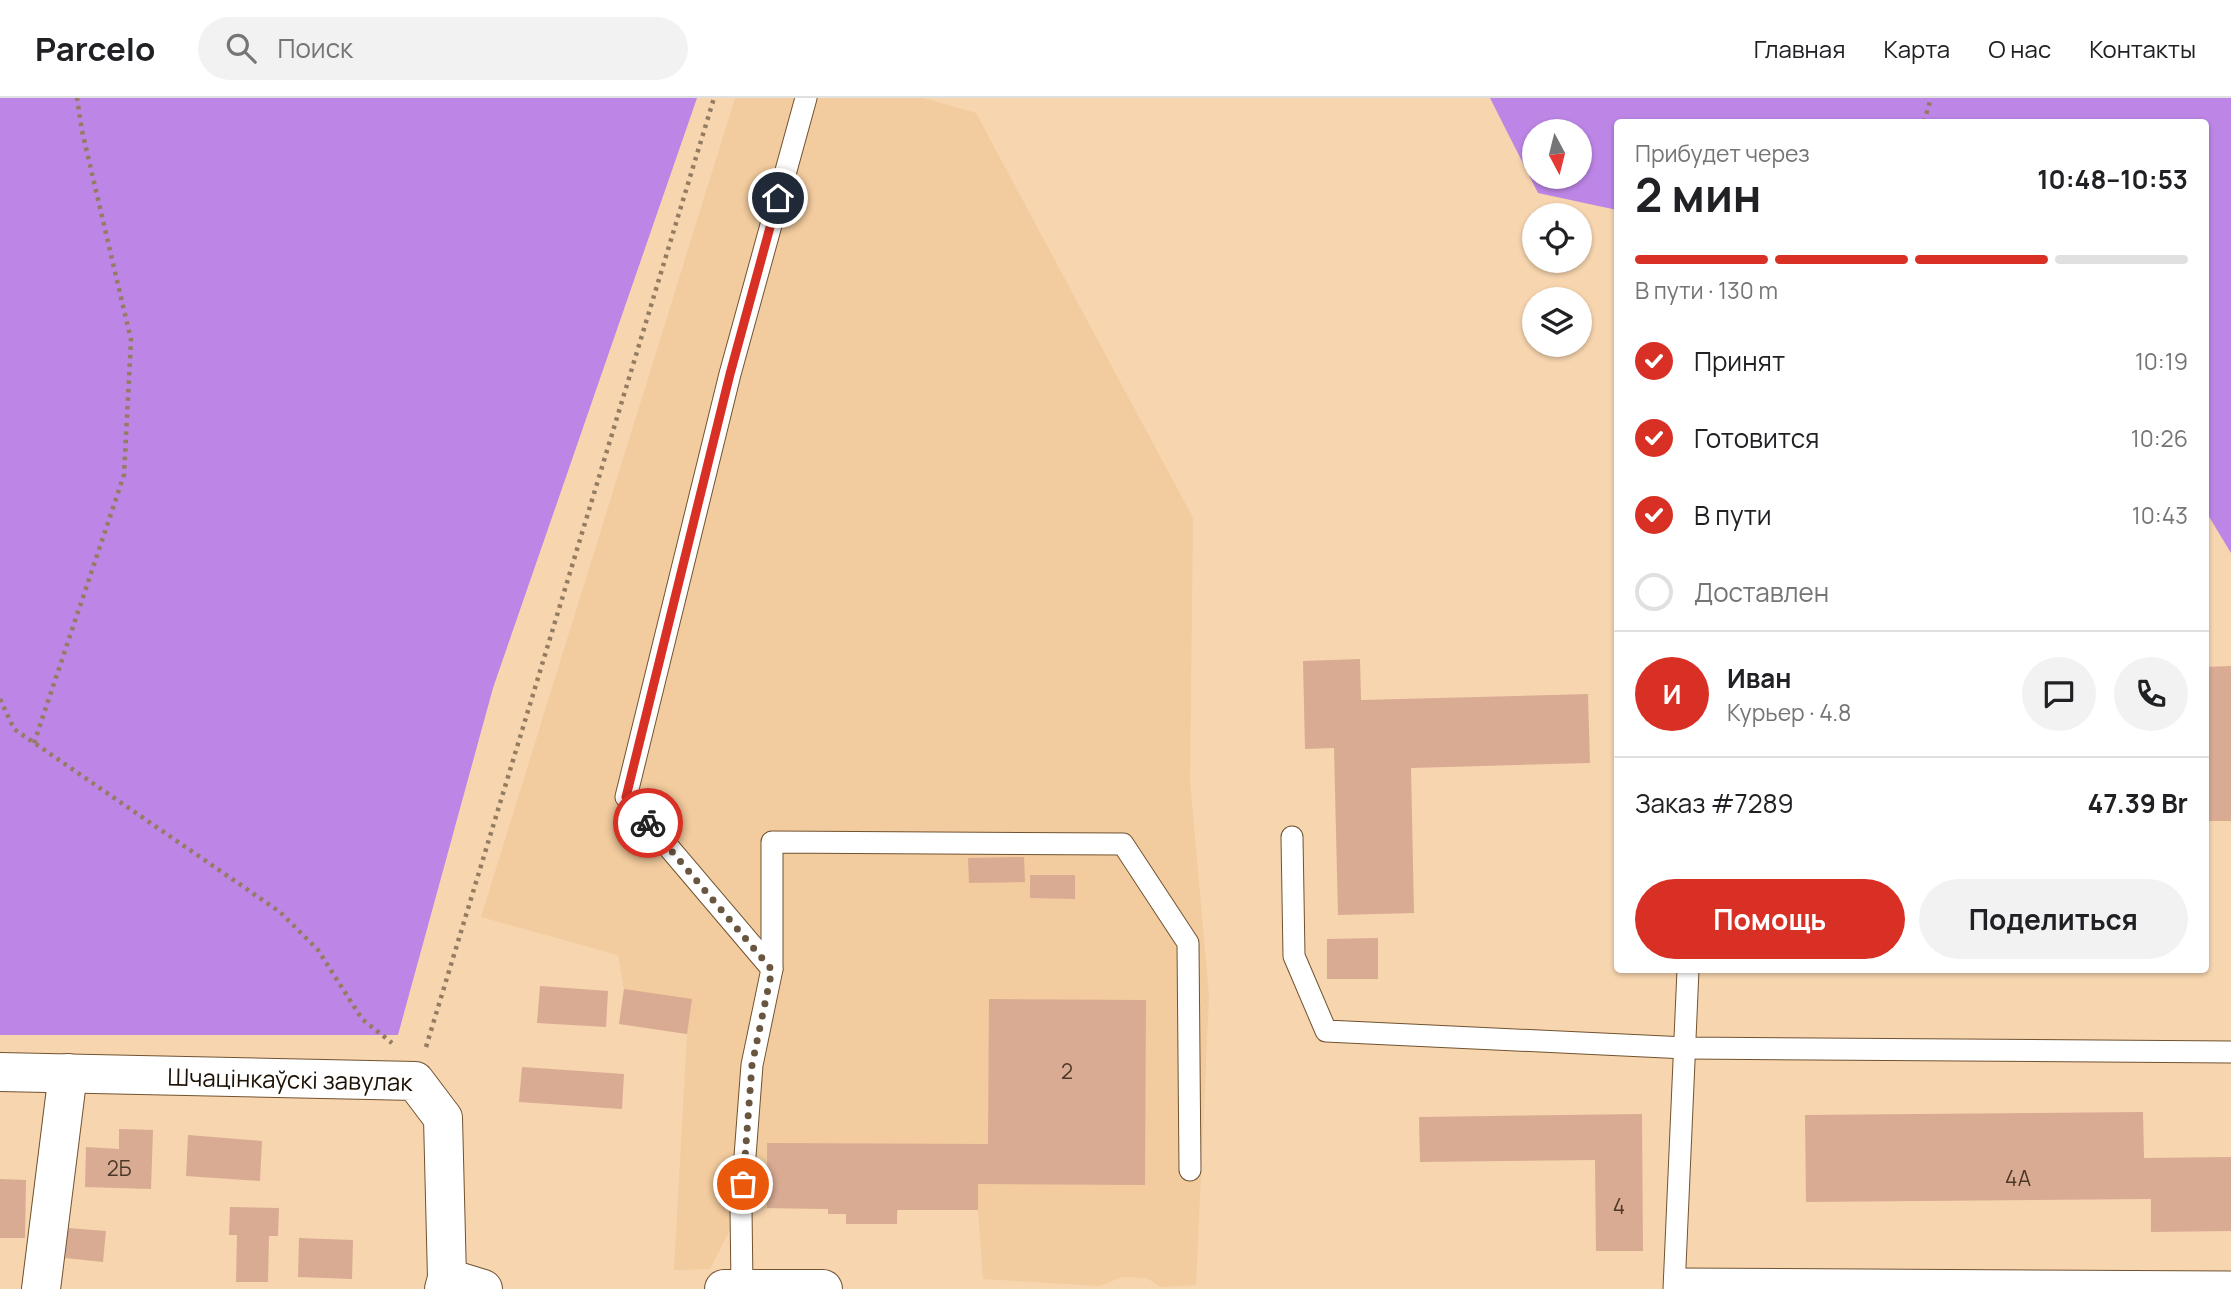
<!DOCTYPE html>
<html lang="ru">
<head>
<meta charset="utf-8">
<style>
	body { margin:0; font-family:Manrope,sans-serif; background:#f2f2f2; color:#202124; height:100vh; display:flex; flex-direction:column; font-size:26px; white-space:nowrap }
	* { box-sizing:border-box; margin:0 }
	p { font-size:23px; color:#757577 }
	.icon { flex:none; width:38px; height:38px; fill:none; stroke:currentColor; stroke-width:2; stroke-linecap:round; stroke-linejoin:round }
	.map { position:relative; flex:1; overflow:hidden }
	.sheet { position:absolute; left:1614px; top:21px; width:595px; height:854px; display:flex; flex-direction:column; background:#fff; border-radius:7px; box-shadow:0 2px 5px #0004 }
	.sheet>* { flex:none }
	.needle { width:46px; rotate:173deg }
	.tools { position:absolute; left:1522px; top:21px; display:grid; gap:14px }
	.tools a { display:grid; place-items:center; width:70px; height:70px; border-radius:50%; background:#fff; box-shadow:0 2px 5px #0004; font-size:35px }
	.pin { position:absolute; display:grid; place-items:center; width:60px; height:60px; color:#fff; margin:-30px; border:4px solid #fff; border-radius:50%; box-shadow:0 2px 7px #0007 }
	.courier { position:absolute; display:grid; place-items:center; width:70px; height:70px; margin:-35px; border:5px solid #d93025; border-radius:50%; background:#fff; color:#222; box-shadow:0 2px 9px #0007 }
	.head em { font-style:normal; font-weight:700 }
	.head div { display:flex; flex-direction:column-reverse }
	.head { display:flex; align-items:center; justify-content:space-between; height:119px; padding:0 21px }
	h1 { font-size:46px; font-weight:700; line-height:52px }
	.bar { display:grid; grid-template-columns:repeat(4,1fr); gap:10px 7px; align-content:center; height:84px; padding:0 21px }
	.bar i { height:9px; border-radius:5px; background:#e0e0e0 }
	.bar .current { background:#d93025 }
	.bar p { grid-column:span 4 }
	.line { display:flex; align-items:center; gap:18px; padding:0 21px; border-top:2px solid #e0e0e0 }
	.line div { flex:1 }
	.round { display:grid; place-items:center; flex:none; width:74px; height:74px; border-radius:37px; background:#f2f2f2 }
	ol { padding:0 21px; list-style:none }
	li { display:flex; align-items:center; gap:21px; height:77px }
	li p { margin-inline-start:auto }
	li .icon { padding:7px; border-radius:50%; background:#d93025; color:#fff; stroke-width:4 }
	li:last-child { color:#757577 }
	li i { width:38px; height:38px; border:4px solid #e0e0e0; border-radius:50% }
	.action { display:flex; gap:14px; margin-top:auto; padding:14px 21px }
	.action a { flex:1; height:80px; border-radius:42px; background:#d93025; color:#fff; font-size:28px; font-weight:700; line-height:80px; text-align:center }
	.action a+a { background:#f2f2f2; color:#202124 }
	header { display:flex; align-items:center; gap:42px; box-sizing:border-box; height:98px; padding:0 35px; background:#fff; border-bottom:2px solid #e0e0e0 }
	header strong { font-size:33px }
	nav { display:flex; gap:38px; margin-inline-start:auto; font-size:24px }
	.search { width:490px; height:63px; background:#f2f2f2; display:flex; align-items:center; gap:18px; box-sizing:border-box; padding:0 24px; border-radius:38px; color:#757577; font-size:26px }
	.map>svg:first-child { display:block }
</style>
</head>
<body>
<header>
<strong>Parcelo</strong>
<div class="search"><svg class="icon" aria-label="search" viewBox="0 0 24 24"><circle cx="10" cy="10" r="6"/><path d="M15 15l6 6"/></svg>Поиск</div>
<nav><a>Главная</a><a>Карта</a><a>О нас</a><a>Контакты</a></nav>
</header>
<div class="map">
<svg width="2231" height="1191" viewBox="0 0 2231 1191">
	<rect width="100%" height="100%" fill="#f7d5af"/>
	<polygon fill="#f2cb9e" points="735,0 923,0 976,15 1193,420 1190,682 1209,898 1196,1187 1160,1189 1147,1180 1122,1179 1100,1188 983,1181 978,1112 898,1112 897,1126 846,1126 846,1116 828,1116 828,1111 741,1110 710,1171 674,1172 687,936 619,926 624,891 618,857 481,819"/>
	<g fill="#bc85e6" fill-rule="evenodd">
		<polygon points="0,0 697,0 493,590 398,937 0,937"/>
		<path d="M1490,0H2231V455L2205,412V24H1617V112L1538,95ZM1535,33H1580V79H1535Z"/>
	</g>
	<g fill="#d9ab93">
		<polygon points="1360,561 1361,602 1588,596 1590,665 1411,670 1414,815 1338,817 1334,650 1305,651 1303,563"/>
		<polygon points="2231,568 2231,723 2205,723 2205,569"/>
		<polygon points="1024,759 1025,784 969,785 968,760"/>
		<polygon points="1030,777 1075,777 1075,801 1030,800"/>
		<polygon points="1378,840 1378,881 1327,881 1327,841"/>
		<polygon points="540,888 608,893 606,929 537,925"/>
		<polygon points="624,891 692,901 687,936 619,926"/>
		<polygon points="989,901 1146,902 1145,1087 978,1086 978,1112 897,1112 897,1126 846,1126 846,1116 828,1116 828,1111 767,1110 767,1045 988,1046"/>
		<polygon points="522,969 624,976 622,1011 519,1004"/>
		<polygon points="2143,1014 2144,1060 2231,1059 2231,1133 2151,1134 2151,1101 1806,1104 1805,1017"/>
		<polygon points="1642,1016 1643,1153 1596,1153 1595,1062 1420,1064 1419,1019"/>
		<polygon points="119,1031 153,1032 151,1091 85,1089 86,1049 119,1051"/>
		<polygon points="188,1037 262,1043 260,1083 186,1078"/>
		<polygon points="0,1081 26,1082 25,1140 0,1140"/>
		<polygon points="230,1109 279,1110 278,1138 269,1138 268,1184 236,1184 237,1137 229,1137"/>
		<polygon points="68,1130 106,1133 103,1164 65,1160"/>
		<polygon points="299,1140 353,1142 352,1181 298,1179"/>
	</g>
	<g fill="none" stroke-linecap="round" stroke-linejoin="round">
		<g stroke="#715330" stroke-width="23">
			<g id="service">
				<polyline points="1292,739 1294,858 1326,933 1686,950 2231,954"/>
				<polyline points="772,871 772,744 1123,746 1188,845 1190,1072"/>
				<polyline points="1675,1181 2231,1184"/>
				<polyline points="742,1189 741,1110 752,967 772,871 626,699 730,276 806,0"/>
				<polyline points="1674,1191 1688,872"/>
			</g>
		</g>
		<g stroke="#715330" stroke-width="40">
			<g id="minor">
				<path id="s1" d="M0,974L415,983L443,1020L447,1180L444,1191"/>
				<polyline points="447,1180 483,1191"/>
				<polyline points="41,1191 68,975"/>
				<polyline points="724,1191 823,1191"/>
			</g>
		</g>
		<g stroke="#947c61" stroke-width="4.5" stroke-dasharray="3.5 5" stroke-linecap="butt">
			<polyline points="1924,24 1931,0"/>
			<polyline points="0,601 14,631 280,814 318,852 362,921 392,945"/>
			<polyline points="34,645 124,377 131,242 82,33 77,0"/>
			<polyline points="426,949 714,0"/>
		</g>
		<use href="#service" stroke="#fff" stroke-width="21"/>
		<use href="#minor" stroke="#fff" stroke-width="38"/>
	</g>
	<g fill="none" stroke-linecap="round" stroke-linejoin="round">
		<polyline stroke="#695640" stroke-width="7" stroke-dasharray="0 12.6" points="648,725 772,872 752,967 743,1086"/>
		<polyline stroke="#d93025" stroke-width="9" points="648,725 626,699 730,276 778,100"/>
	</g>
	<g text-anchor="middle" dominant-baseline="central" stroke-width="5" stroke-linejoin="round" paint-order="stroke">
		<g font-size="21" fill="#4c3828">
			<text x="1067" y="973">2</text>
			<text x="119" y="1070">2Б</text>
			<text x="2018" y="1080">4А</text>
			<text x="1619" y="1108">4</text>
		</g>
		<g font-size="24" fill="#1d1104" stroke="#fae5ce">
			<text stroke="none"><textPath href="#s1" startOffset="290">Шчацінкаўскі завулак</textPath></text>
		</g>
	</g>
</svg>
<div class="tools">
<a><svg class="needle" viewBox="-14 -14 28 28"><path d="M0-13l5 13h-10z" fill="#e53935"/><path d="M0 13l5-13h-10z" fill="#757577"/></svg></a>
<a><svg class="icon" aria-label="locate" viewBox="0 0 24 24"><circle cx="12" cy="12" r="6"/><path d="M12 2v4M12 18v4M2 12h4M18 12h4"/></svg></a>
<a><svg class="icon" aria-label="layers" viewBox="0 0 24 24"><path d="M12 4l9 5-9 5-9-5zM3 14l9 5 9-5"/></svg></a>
</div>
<div class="pin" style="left:743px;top:1086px;background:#ea580c"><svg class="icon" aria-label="bag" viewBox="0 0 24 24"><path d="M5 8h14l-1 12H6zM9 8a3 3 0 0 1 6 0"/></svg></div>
<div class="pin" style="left:778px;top:100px;background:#1f2937"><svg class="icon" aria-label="home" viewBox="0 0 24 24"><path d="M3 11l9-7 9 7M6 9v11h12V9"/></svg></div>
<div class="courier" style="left:648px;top:725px"><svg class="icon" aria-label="bike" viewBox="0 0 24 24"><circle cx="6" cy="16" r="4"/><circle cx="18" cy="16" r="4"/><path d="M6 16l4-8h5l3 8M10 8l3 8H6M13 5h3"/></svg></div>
<section class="sheet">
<div class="head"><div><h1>2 мин</h1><p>Прибудет через</p></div><em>10:48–10:53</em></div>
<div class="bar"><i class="current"></i><i class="current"></i><i class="current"></i><i></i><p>В пути · 130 m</p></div>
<ol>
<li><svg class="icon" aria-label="check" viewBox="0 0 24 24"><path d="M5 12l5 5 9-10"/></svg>Принят<p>10:19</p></li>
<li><svg class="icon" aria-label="check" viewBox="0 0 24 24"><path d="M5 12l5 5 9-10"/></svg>Готовится<p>10:26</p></li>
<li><svg class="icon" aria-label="check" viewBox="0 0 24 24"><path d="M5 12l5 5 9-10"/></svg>В пути<p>10:43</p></li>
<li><i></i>Доставлен</li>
</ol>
<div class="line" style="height:126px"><b class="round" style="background:#d93025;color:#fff">И</b><div><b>Иван</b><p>Курьер · 4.8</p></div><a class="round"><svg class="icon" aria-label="chat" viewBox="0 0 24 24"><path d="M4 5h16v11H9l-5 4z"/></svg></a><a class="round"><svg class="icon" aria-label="phone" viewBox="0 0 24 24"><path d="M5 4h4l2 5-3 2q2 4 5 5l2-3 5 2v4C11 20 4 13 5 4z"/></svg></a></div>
<div class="line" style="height:91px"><div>Заказ #7289</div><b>47.39 Br</b></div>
<div class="action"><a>Помощь</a><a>Поделиться</a></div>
</section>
</div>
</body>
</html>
